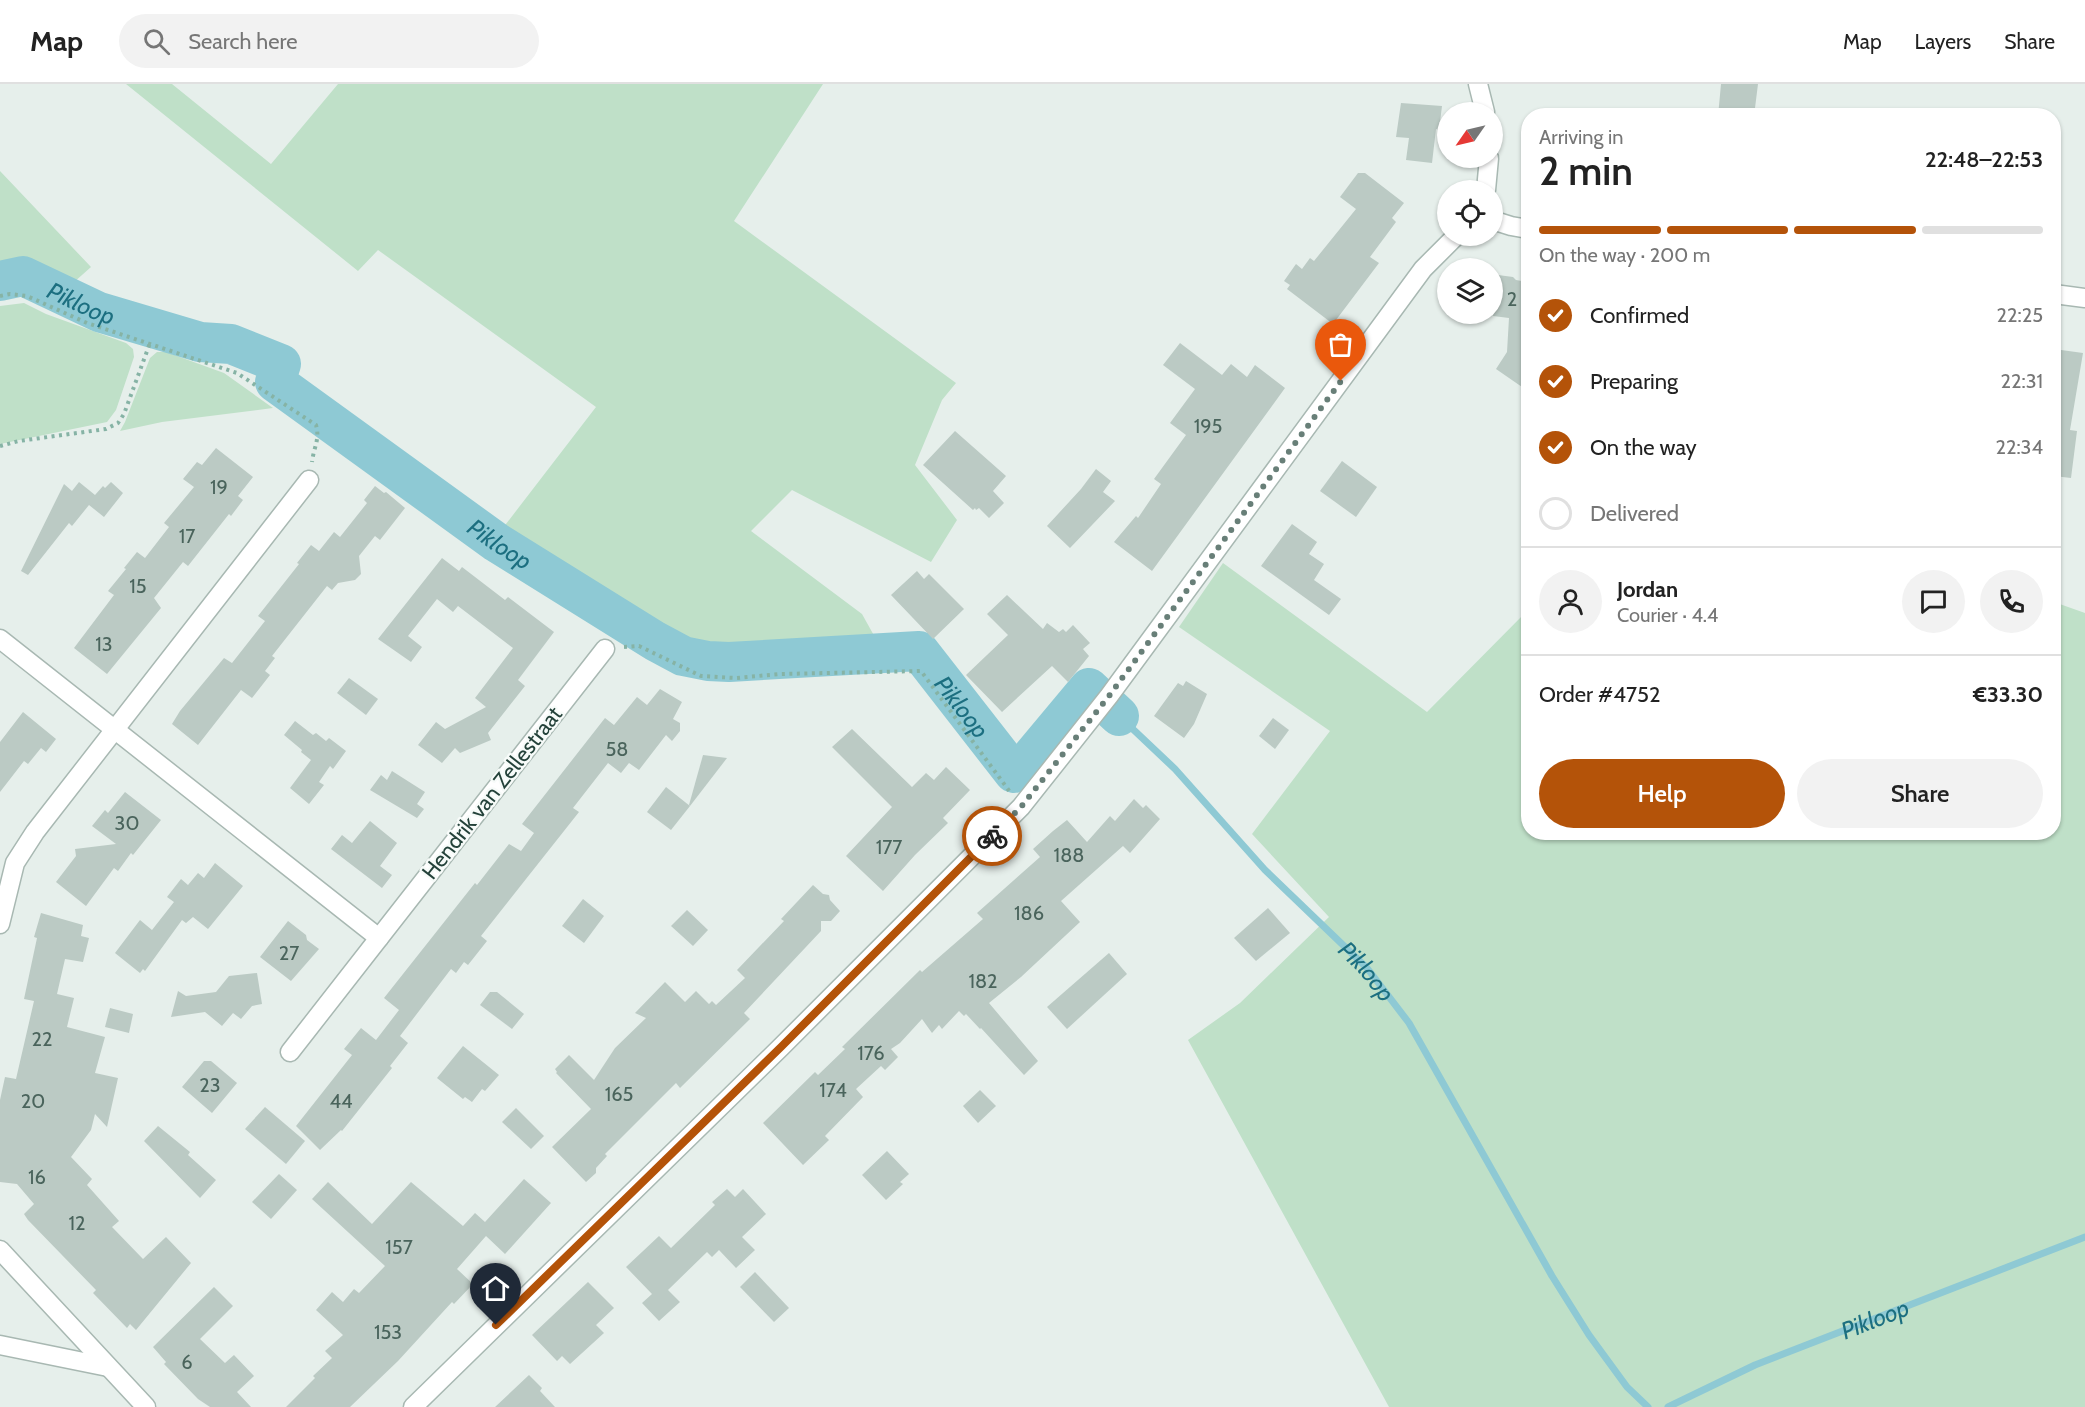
<!DOCTYPE html>
<html lang="en">
<head>
<meta charset="utf-8">
<style>
	body { margin:0; font-family:Cabin,sans-serif; background:#f2f2f2; color:#222; height:100vh; display:flex; flex-direction:column; font-size:22px; white-space:nowrap }
	* { box-sizing:border-box; margin:0 }
	p { font-size:20px; color:#767676 }
	.icon { flex:none; width:33px; height:33px; fill:none; stroke:currentColor; stroke-width:2; stroke-linecap:round; stroke-linejoin:round }
	.map { position:relative; flex:1; overflow:hidden }
	.side { position:absolute; left:1521px; top:24px; width:540px; height:732px; display:flex; flex-direction:column; background:#fff; border-radius:24px; box-shadow:0 2px 4px #0004 }
	.side>* { flex:none }
	.needle { width:39px; rotate:236deg }
	.fabs { position:absolute; left:1437px; top:18px; display:grid; gap:12px }
	.fabs a { display:grid; place-items:center; width:66px; height:66px; border-radius:50%; background:#fff; box-shadow:0 2px 4px #0004; font-size:30px }
	.pin { position:absolute; display:grid; place-items:center; width:51px; height:51px; color:#fff; margin:-62px -26px; border-radius:50% 50% 50% 0; rotate:-45deg; box-shadow:0 0 6px #0007 }
	.pin .icon { rotate:45deg }
	.courier { position:absolute; display:grid; place-items:center; width:60px; height:60px; margin:-30px; border:4px solid #b45309; border-radius:50%; background:#fff; color:#222; box-shadow:0 2px 8px #0007 }
	.headline em { font-style:normal; font-weight:600 }
	.headline div { display:flex; flex-direction:column-reverse }
	.headline { display:flex; align-items:center; justify-content:space-between; height:102px; padding:0 18px }
	h1 { font-size:39px; font-weight:600; line-height:45px }
	.bar { display:grid; grid-template-columns:repeat(4,1fr); gap:9px 6px; align-content:center; height:72px; padding:0 18px }
	.bar i { height:8px; border-radius:4px; background:#e0e0e0 }
	.bar .current { background:#b45309 }
	.bar p { grid-column:span 4 }
	.line { display:flex; align-items:center; gap:15px; padding:0 18px; border-top:2px solid #e0e0e0 }
	.line div { flex:1 }
	.round { display:grid; place-items:center; flex:none; width:63px; height:63px; border-radius:32px; background:#f2f2f2 }
	ol { padding:0 18px; list-style:none }
	li { display:flex; align-items:center; gap:18px; height:66px }
	li p { margin-inline-start:auto }
	li .icon { padding:6px; border-radius:50%; background:#b45309; color:#fff; stroke-width:4 }
	li:last-child { color:#767676 }
	li i { width:33px; height:33px; border:3px solid #e0e0e0; border-radius:50% }
	.action { display:flex; gap:12px; margin-top:auto; padding:12px 18px }
	.action a { flex:1; height:69px; border-radius:36px; background:#b45309; color:#fff; font-size:24px; font-weight:600; line-height:69px; text-align:center }
	.action a+a { background:#f2f2f2; color:#222 }
	header { display:flex; align-items:center; gap:36px; box-sizing:border-box; height:84px; padding:0 30px; background:#fff; border-bottom:2px solid #e0e0e0 }
	header strong { font-size:28px }
	nav { display:flex; gap:33px; margin-inline-start:auto; font-size:21px }
	.search { width:420px; height:54px; background:#f2f2f2; display:flex; align-items:center; gap:15px; box-sizing:border-box; padding:0 21px; border-radius:33px; color:#767676; font-size:22px }
	.map>svg:first-child { display:block }
</style>
</head>
<body>
<header>
<strong>Map</strong>
<div class="search"><svg class="icon" aria-label="search" viewBox="0 0 24 24"><circle cx="10" cy="10" r="6"/><path d="M15 15l6 6"/></svg>Search here</div>
<nav><a>Map</a><a>Layers</a><a>Share</a></nav>
</header>
<div class="map">
<svg width="2085" height="1323" viewBox="0 0 2085 1323">
	<rect width="100%" height="100%" fill="#e6efeb"/>
	<g fill="#bfe0c8">
		<path d="M126,0H172L271,80L338,0H823L734,137L956,299L942,316L915,381L957,436L931,478L792,406L751,447L862,530L891,582L729,578C698,576 682,571 655,557L496,453L596,323L378,166L358,187Z"/>
		<polygon points="0,87 91,183 64,207 23,192 0,197"/>
		<polygon points="24,219 46,230 126,259 133,265 134,273 116,326 107,338 0,360 0,222"/>
		<polygon points="157,268 166,268 224,289 273,324 162,338 120,347 125,338 150,274"/>
		<polygon points="1223,479 1427,628 1528,526 1528,748 2054,748 2054,518 2085,529 2085,1323 1389,1323 1188,956 1240,919 1329,833 1252,750 1330,647 1179,543"/>
	</g>
	<g fill="none" stroke-linecap="round" stroke-linejoin="round">
		<g stroke="#8ec9d4" stroke-width="7">
			<path id="s1" d="M1119,632L1175,685L1265,786L1367,884L1409,939L1552,1192L1589,1251L1627,1303L1648,1323"/>
			<path id="s2" d="M1668,1323L1755,1281L2085,1153"/>
		</g>
		<path stroke="#8ec9d4" stroke-width="40" id="s3" d="M0,197L23,192L99,228L200,258L231,260L281,280L275,298L496,458L655,557L683,572L708,577L729,578L919,567L1014,689L1024,682L1089,604L1119,632"/>
	</g>
	<g fill="#bbcac4">
		<polygon points="1721,0 1758,0 1754,32 1718,32"/>
		<polygon points="1401,19 1442,22 1439,46 1436,45 1432,79 1406,76 1409,54 1396,53"/>
		<polygon points="1358,89 1365,89 1404,119 1392,134 1396,138 1370,173 1379,179 1333,240 1287,205 1290,201 1284,197 1296,180 1302,185 1310,174 1314,177 1356,125 1340,113"/>
		<polygon points="1498,191 1513,193 1516,196 1528,198 1528,307 1496,285 1507,268 1509,234 1493,232"/>
		<polygon points="1180,259 1222,291 1231,280 1247,293 1255,281 1285,304 1152,487 1114,458 1136,432 1138,434 1161,400 1154,395 1186,351 1170,339 1195,305 1163,281"/>
		<polygon points="2054,265 2083,269 2070,346 2077,347 2071,394 2054,392"/>
		<polygon points="955,347 1006,392 993,407 1004,419 989,434 979,424 976,426 975,424 973,426 923,381"/>
		<polygon points="216,364 253,393 238,412 243,416 231,432 229,430 188,482 183,478 154,514 161,524 107,590 74,564 114,511 108,507 126,485 124,484 137,468 145,474 169,443 164,439 194,403 183,395 197,378 202,381"/>
		<polygon points="1342,377 1377,403 1356,433 1320,407"/>
		<polygon points="1096,385 1111,397 1103,408 1115,417 1070,464 1047,442 1081,405"/>
		<polygon points="79,398 95,411 103,402 105,404 111,398 123,409 104,433 89,421 72,442 69,439 28,491 21,487 64,400 72,407"/>
		<polygon points="375,402 384,409 386,408 405,424 380,456 375,452 359,472 361,490 355,496 338,499 332,506 327,502 272,572 275,574 265,587 270,591 252,614 241,606 198,661 172,640 180,627 224,574 232,579 265,537 258,532 299,480 297,479 311,461 319,467 334,448 340,453 367,419 364,416"/>
		<polygon points="1292,440 1317,458 1309,470 1324,480 1314,496 1341,515 1329,531 1261,482"/>
		<polygon points="442,474 459,487 462,483 505,516 508,513 554,548 518,596 525,602 488,649 491,656 460,669 455,664 442,679 418,661 436,638 445,645 486,623 475,614 513,564 458,522 453,528 437,515 408,552 422,563 411,578 378,555"/>
		<polygon points="917,487 924,495 929,490 964,525 933,555 891,511"/>
		<polygon points="1007,511 1043,545 1047,539 1059,548 1063,545 1066,548 1073,541 1090,559 1083,565 1089,572 1068,598 1052,582 1002,628 966,591 1008,551 987,530"/>
		<polygon points="349,594 378,615 366,631 337,609"/>
		<polygon points="1186,597 1207,610 1194,640 1184,654 1154,632 1178,599 1183,602"/>
		<polygon points="660,605 682,618 673,635 680,639 680,647 672,657 666,651 639,686 629,679 621,689 608,679 573,724 579,728 481,852 487,857 468,881 464,878 456,889 451,885 400,952 408,959 390,982 392,984 342,1047 341,1046 320,1066 296,1042 352,971 344,965 361,944 376,956 399,926 384,914 475,799 477,801 509,760 521,767 534,749 522,740 605,634 614,641 637,613 647,621"/>
		<polygon points="23,628 56,655 46,668 41,664 28,680 24,677 0,708 0,658"/>
		<polygon points="1273,634 1289,646 1275,665 1259,652"/>
		<polygon points="295,637 313,651 316,649 326,657 329,654 346,667 333,685 330,682 319,698 324,701 309,720 290,704 311,676 301,668 302,666 284,651"/>
		<polygon points="852,645 912,703 926,689 934,696 946,683 970,706 943,734 948,739 915,771 883,807 846,772 892,723 832,663"/>
		<polygon points="703,671 727,674 690,722 689,721"/>
		<polygon points="392,687 425,708 417,720 424,725 417,734 370,706 381,691 387,696"/>
		<polygon points="666,703 690,722 671,746 647,728"/>
		<polygon points="125,708 161,736 133,771 131,769 118,787 114,784 86,822 56,798 76,772 75,765 116,760 92,742 105,726 108,729"/>
		<polygon points="1134,715 1143,724 1146,721 1160,735 1130,769 1123,762 1061,817 1080,838 1021,893 989,919 1038,977 1024,991 981,944 980,945 966,930 964,932 959,927 942,945 939,941 932,949 922,935 900,959 891,965 898,973 885,986 881,982 856,1005 863,1013 825,1052 829,1056 803,1081 763,1039 815,988 818,991 845,965 842,963 920,886 922,888 983,835 977,829 1040,773 1033,765 1053,747 1067,736 1087,758 1110,732 1115,737"/>
		<polygon points="370,737 397,759 380,782 392,791 382,804 331,765 342,751 352,759"/>
		<polygon points="215,779 243,802 208,845 193,833 186,839 182,836 145,887 143,885 140,889 115,869 140,836 152,846 174,818 167,813 181,795 188,801 198,789 204,794"/>
		<polygon points="813,801 823,810 829,811 830,816 840,827 831,837 821,837 821,847 744,929 750,935 680,1004 676,999 605,1070 607,1072 596,1084 596,1089 586,1098 552,1063 591,1025 556,989 557,988 555,985 569,971 594,996 615,964 646,934 635,929 665,898 685,918 696,907 709,920 712,917 716,921 745,894 737,886 784,837 781,835"/>
		<polygon points="583,815 604,832 584,859 562,842"/>
		<polygon points="1268,824 1290,849 1256,877 1234,854"/>
		<polygon points="687,826 708,846 693,862 671,842"/>
		<polygon points="41,829 83,841 81,852 89,854 83,878 65,875 57,910 74,914 67,943 105,953 95,989 118,994 107,1043 95,1030 91,1046 71,1073 92,1095 87,1101 119,1137 112,1143 143,1175 166,1153 191,1179 136,1246 130,1240 127,1244 93,1209 96,1206 28,1136 24,1130 34,1120 17,1100 0,1098 0,1016 5,993 16,995 34,917 24,915 37,854 34,853"/>
		<polygon points="288,837 306,851 307,856 319,865 291,897 260,873"/>
		<polygon points="1109,869 1127,890 1067,945 1047,923"/>
		<polygon points="257,889 262,920 252,922 241,935 233,929 222,942 205,928 171,933 178,907 186,912 216,908 229,892"/>
		<polygon points="490,908 497,908 524,930 512,945 480,921"/>
		<polygon points="110,924 133,930 129,949 105,943"/>
		<polygon points="463,962 499,991 485,1007 482,1005 472,1018 465,1013 463,1015 437,994"/>
		<polygon points="204,977 211,977 237,999 212,1029 182,1003"/>
		<polygon points="980,1006 996,1022 978,1039 963,1022"/>
		<polygon points="265,1023 305,1057 286,1080 245,1045"/>
		<polygon points="516,1024 544,1052 531,1065 502,1038"/>
		<polygon points="158,1042 190,1068 188,1071 216,1096 200,1114 144,1057"/>
		<polygon points="887,1067 909,1090 900,1098 903,1100 886,1116 862,1091"/>
		<polygon points="279,1090 297,1106 271,1135 252,1118"/>
		<polygon points="524,1095 551,1119 505,1170 486,1152 457,1185 473,1200 454,1220 452,1218 398,1277 350,1323 286,1323 315,1294 313,1292 332,1274 325,1267 343,1251 316,1226 332,1208 343,1218 354,1205 359,1209 385,1182 312,1115 328,1098 372,1140 411,1098 463,1142 475,1129 485,1138"/>
		<polygon points="727,1105 735,1113 743,1105 766,1130 742,1153 755,1166 736,1184 719,1166 712,1173 707,1168 668,1206 680,1218 659,1237 642,1219 652,1210 626,1183 659,1152 671,1164 715,1121 712,1118"/>
		<polygon points="755,1188 789,1224 774,1238 740,1203"/>
		<polygon points="588,1198 614,1224 596,1241 604,1249 570,1280 562,1272 557,1277 532,1251"/>
		<polygon points="214,1203 233,1222 200,1255 225,1279 234,1271 254,1292 237,1308 251,1323 210,1323 198,1315 164,1280 166,1278 153,1263"/>
		<polygon points="529,1291 542,1304 540,1307 555,1323 495,1323"/>
	</g>
	<g fill="none" stroke-linecap="round" stroke-linejoin="round">
		<g stroke="#a8b8b2" stroke-width="21">
			<g id="minor">
				<polyline points="1478,0 1485,28"/>
				<polyline points="1486,106 1489,74"/>
				<polyline points="1492,136 1511,142 1528,145"/>
				<polyline points="2054,210 2085,214"/>
				<polyline points="0,555 379,854 605,565"/>
				<polyline points="0,840 15,779 35,748 309,396"/>
				<polyline points="290,968 379,854"/>
				<polyline points="0,1166 146,1323"/>
				<polyline points="0,1261 108,1283"/>
				<polyline points="413,1323 781,963 1021,723 1109,612 1423,185 1456,152"/>
			</g>
		</g>
		<g stroke="#86b3a5" stroke-width="4" stroke-dasharray="3 4.5" stroke-linecap="butt">
			<path d="M0,212L10,210L27,212L87,239L237,289L316,341C320,356 314,362 312,378"/>
			<polyline points="0,362 19,357 106,345 118,339 124,330 150,259"/>
			<polyline points="624,563 639,562 701,592 736,594 780,590 921,587 1010,708"/>
		</g>
		<use href="#minor" stroke="#fff" stroke-width="18"/>
	</g>
	<g fill="none" stroke-linecap="round" stroke-linejoin="round">
		<polyline stroke="#687f78" stroke-width="6" stroke-dasharray="0 10.8" points="992,752 1021,723 1109,612 1341,297"/>
		<polyline stroke="#b45309" stroke-width="8" points="496,1241 781,963 992,752"/>
	</g>
	<g text-anchor="middle" dominant-baseline="central" stroke-width="4.5" stroke-linejoin="round" paint-order="stroke">
		<g font-size="20" fill="#4a645c">
			<text x="1512" y="215">2</text>
			<text x="1208" y="342">195</text>
			<text x="219" y="403">19</text>
			<text x="187" y="452">17</text>
			<text x="138" y="502">15</text>
			<text x="104" y="560">13</text>
			<text x="617" y="665">58</text>
			<text x="127" y="739">30</text>
			<text x="889" y="763">177</text>
			<text x="1069" y="771">188</text>
			<text x="1029" y="829">186</text>
			<text x="289" y="869">27</text>
			<text x="983" y="897">182</text>
			<text x="42" y="955">22</text>
			<text x="871" y="969">176</text>
			<text x="210" y="1001">23</text>
			<text x="833" y="1006">174</text>
			<text x="619" y="1010">165</text>
			<text x="33" y="1017">20</text>
			<text x="341" y="1017">44</text>
			<text x="37" y="1093">16</text>
			<text x="77" y="1139">12</text>
			<text x="399" y="1163">157</text>
			<text x="388" y="1248">153</text>
			<text x="187" y="1278">6</text>
		</g>
		<g font-size="22" fill="#24423a" stroke="#f7fbf9">
			<text transform="translate(492 709) rotate(-52)">Hendrik van Zellestraat</text>
		</g>
		<g font-size="24" font-style="italic" fill="#1c6f80" stroke="#f7fbf9">
			<text stroke="none"><textPath href="#s3" startOffset="88">Pikloop</textPath></text>
			<text stroke="none"><textPath href="#s3" startOffset="594">Pikloop</textPath></text>
			<text stroke="none"><textPath href="#s3" startOffset="1116">Pikloop</textPath></text>
			<text stroke="none"><textPath href="#s1" startOffset="356">Pikloop</textPath></text>
			<text stroke="none"><textPath href="#s2" startOffset="225">Pikloop</textPath></text>
		</g>
	</g>
</svg>
<div class="fabs">
<a><svg class="needle" viewBox="-14 -14 28 28"><path d="M0-13l5 13h-10z" fill="#e53935"/><path d="M0 13l5-13h-10z" fill="#767676"/></svg></a>
<a><svg class="icon" aria-label="locate" viewBox="0 0 24 24"><circle cx="12" cy="12" r="6"/><path d="M12 2v4M12 18v4M2 12h4M18 12h4"/></svg></a>
<a><svg class="icon" aria-label="layers" viewBox="0 0 24 24"><path d="M12 4l9 5-9 5-9-5zM3 14l9 5 9-5"/></svg></a>
</div>
<div class="pin" style="left:1341px;top:297px;background:#ea580c"><svg class="icon" aria-label="bag" viewBox="0 0 24 24"><path d="M5 8h14l-1 12H6zM9 8a3 3 0 0 1 6 0"/></svg></div>
<div class="pin" style="left:496px;top:1241px;background:#1f2937"><svg class="icon" aria-label="home" viewBox="0 0 24 24"><path d="M3 11l9-7 9 7M6 9v11h12V9"/></svg></div>
<div class="courier" style="left:992px;top:752px"><svg class="icon" aria-label="bike" viewBox="0 0 24 24"><circle cx="6" cy="16" r="4"/><circle cx="18" cy="16" r="4"/><path d="M6 16l4-8h5l3 8M10 8l3 8H6M13 5h3"/></svg></div>
<section class="side">
<div class="headline"><div><h1>2 min</h1><p>Arriving in</p></div><em>22:48–22:53</em></div>
<div class="bar"><i class="current"></i><i class="current"></i><i class="current"></i><i></i><p>On the way · 200 m</p></div>
<ol>
<li><svg class="icon" aria-label="check" viewBox="0 0 24 24"><path d="M5 12l5 5 9-10"/></svg>Confirmed<p>22:25</p></li>
<li><svg class="icon" aria-label="check" viewBox="0 0 24 24"><path d="M5 12l5 5 9-10"/></svg>Preparing<p>22:31</p></li>
<li><svg class="icon" aria-label="check" viewBox="0 0 24 24"><path d="M5 12l5 5 9-10"/></svg>On the way<p>22:34</p></li>
<li><i></i>Delivered</li>
</ol>
<div class="line" style="height:108px"><a class="round"><svg class="icon" aria-label="person" viewBox="0 0 24 24"><circle cx="12" cy="8" r="4"/><path d="M4 21q1-7 8-7t8 7"/></svg></a><div><b>Jordan</b><p>Courier · 4.4</p></div><a class="round"><svg class="icon" aria-label="chat" viewBox="0 0 24 24"><path d="M4 5h16v11H9l-5 4z"/></svg></a><a class="round"><svg class="icon" aria-label="phone" viewBox="0 0 24 24"><path d="M5 4h4l2 5-3 2q2 4 5 5l2-3 5 2v4C11 20 4 13 5 4z"/></svg></a></div>
<div class="line" style="height:78px"><div>Order #4752</div><b>€33.30</b></div>
<div class="action"><a>Help</a><a>Share</a></div>
</section>
</div>
</body>
</html>
